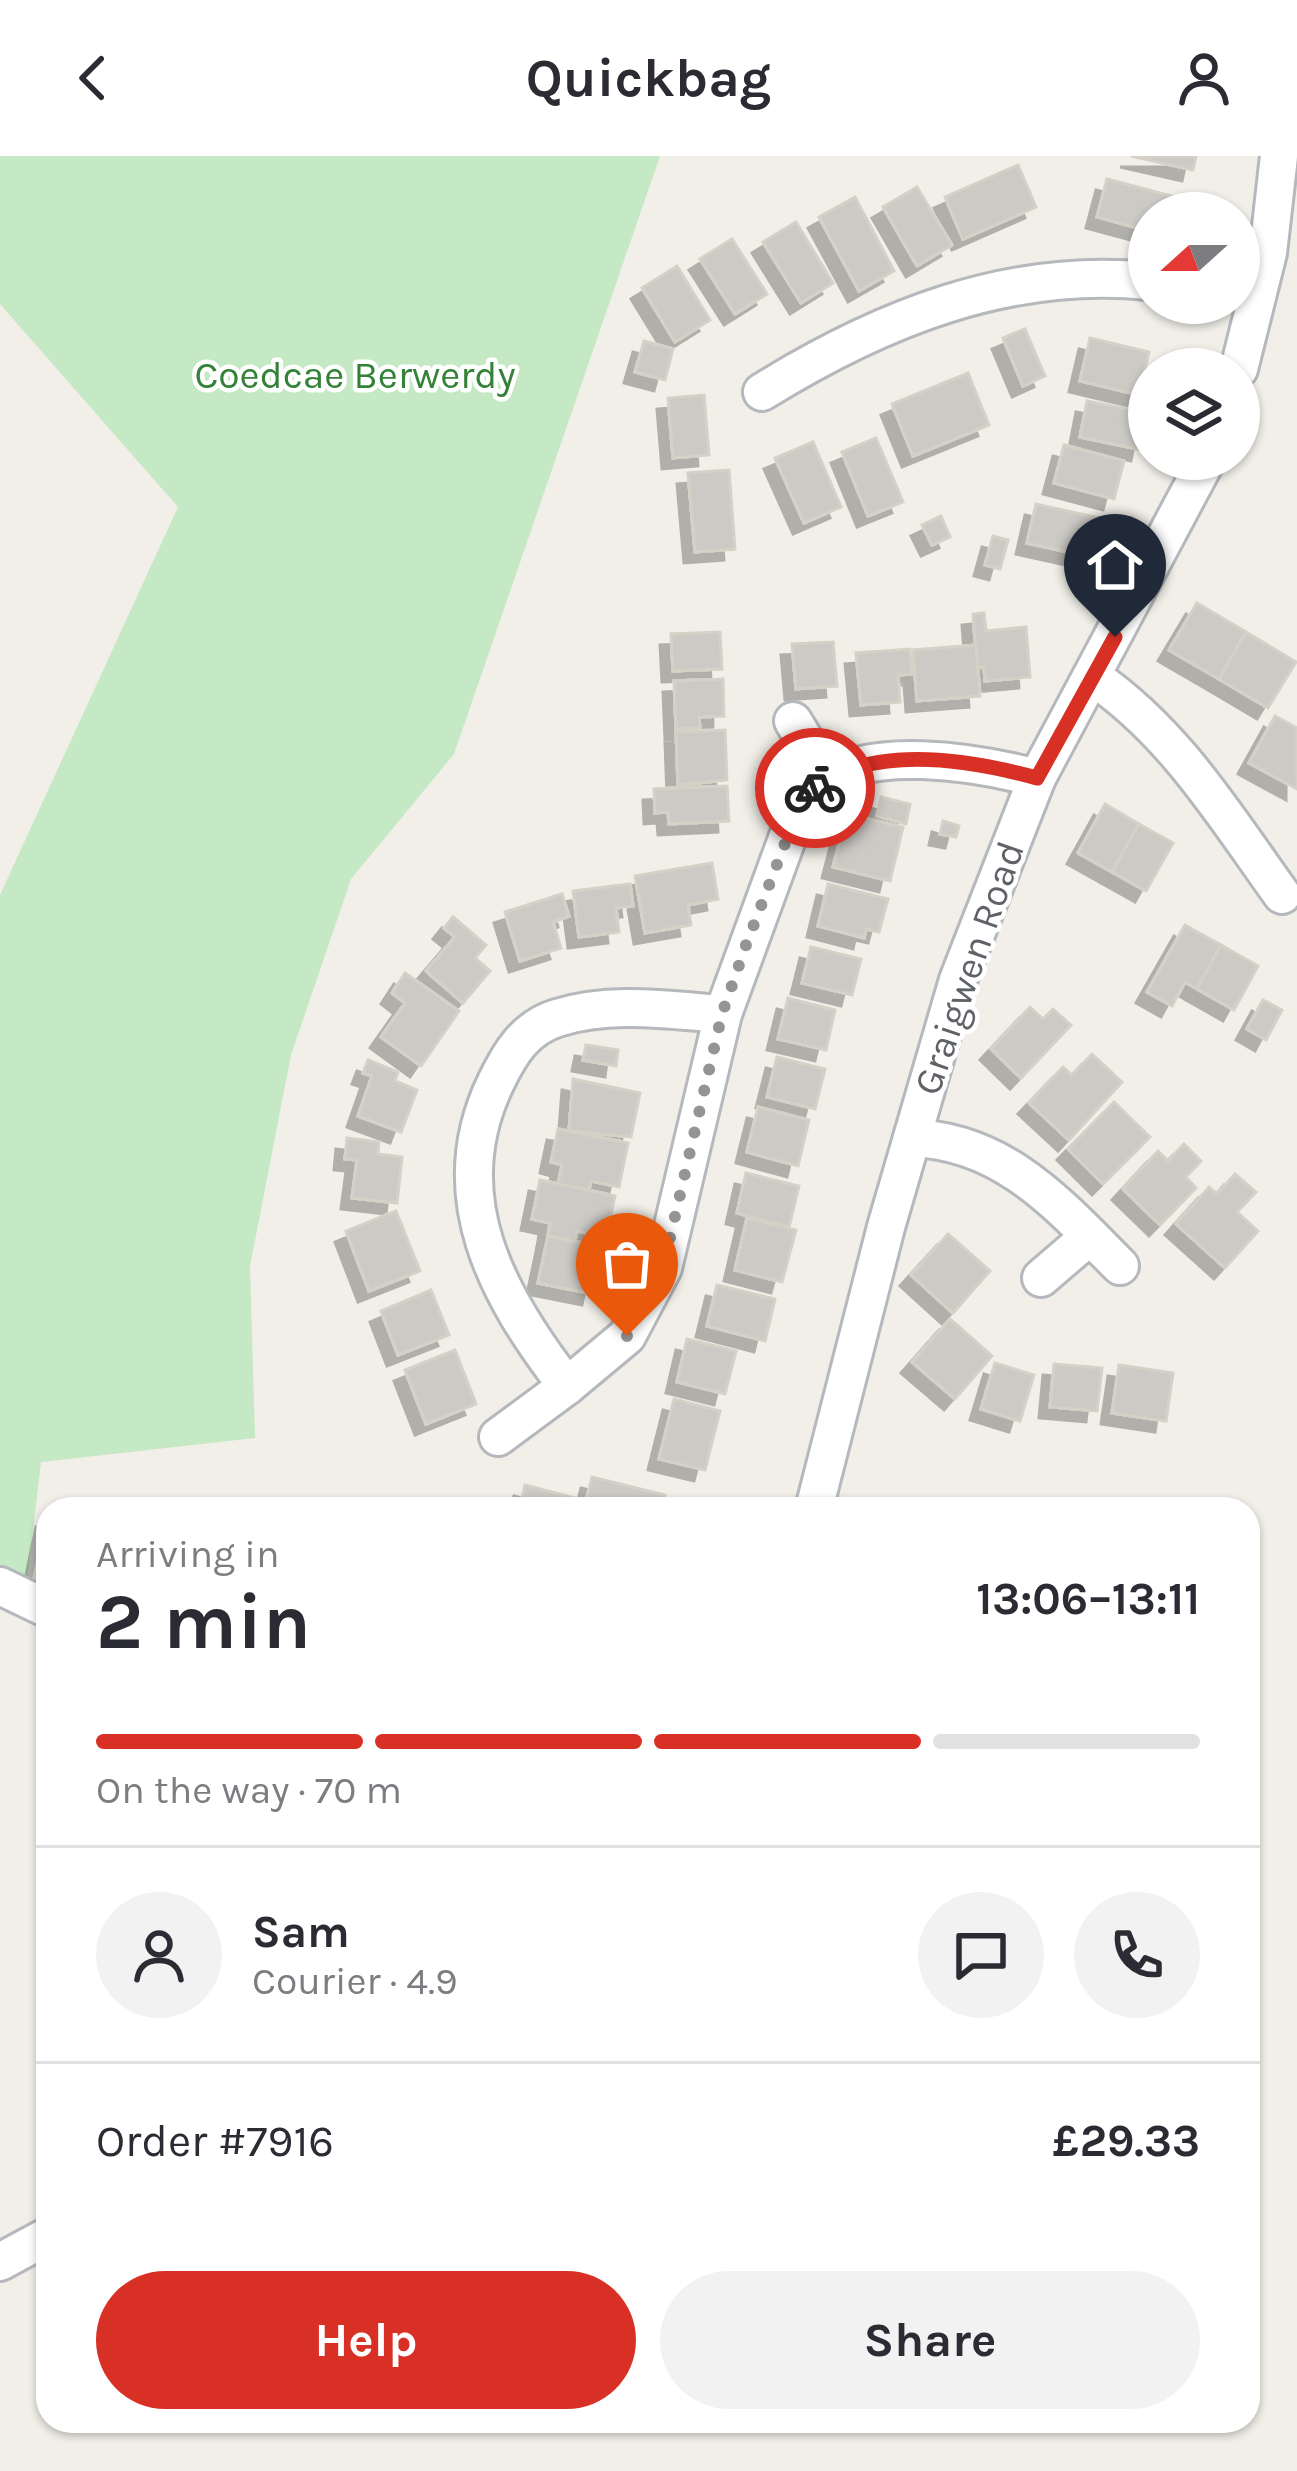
<!DOCTYPE html>
<html lang="en">
<head>
<meta charset="utf-8">
<style>
	body { margin:0; font-family:Karla,sans-serif; background:#f2f2f3; color:#2b2b33; height:100vh; display:flex; flex-direction:column; font-size:45px; white-space:nowrap }
	* { box-sizing:border-box; margin:0 }
	p { font-size:39px; color:#7c7c81 }
	.icon { flex:none; width:66px; height:66px; fill:none; stroke:currentColor; stroke-width:2; stroke-linecap:round; stroke-linejoin:round }
	.map { position:relative; flex:1; overflow:hidden }
	.sheet { position:absolute; left:36px; top:1341px; width:1224px; height:936px; display:flex; flex-direction:column; background:#fff; border-radius:36px; box-shadow:0 3px 9px #0004 }
	.sheet>* { flex:none }
	.needle { width:78px; rotate:249deg }
	.buttons { position:absolute; left:1128px; top:36px; display:grid; gap:24px }
	.buttons a { display:grid; place-items:center; width:132px; height:132px; border-radius:50%; background:#fff; box-shadow:0 3px 9px #0004; font-size:60px }
	.pin { position:absolute; display:grid; place-items:center; width:102px; height:102px; color:#fff; margin:-123px -51px; border-radius:50% 50% 50% 0; rotate:-45deg; box-shadow:0 0 12px #0007 }
	.pin .icon { rotate:45deg }
	.courier { position:absolute; display:grid; place-items:center; width:120px; height:120px; margin:-60px; border:9px solid #d93025; border-radius:50%; background:#fff; color:#222; box-shadow:0 3px 15px #0007 }
	.head em { font-style:normal; font-weight:700 }
	.head div { display:flex; flex-direction:column-reverse }
	.head { display:flex; align-items:center; justify-content:space-between; height:204px; padding:0 60px }
	h1 { font-size:78px; font-weight:700; line-height:90px }
	.bar { display:grid; grid-template-columns:repeat(4,1fr); gap:18px 12px; align-content:center; height:144px; padding:0 60px }
	.bar i { height:15px; border-radius:9px; background:#e1e1e2 }
	.bar .selected { background:#d93025 }
	.bar p { grid-column:span 4 }
	.line { display:flex; align-items:center; gap:30px; padding:0 60px; border-top:3px solid #e1e1e2 }
	.line div { flex:1 }
	.round { display:grid; place-items:center; flex:none; width:126px; height:126px; border-radius:63px; background:#f2f2f3 }
	.button { display:flex; gap:24px; margin-top:auto; padding:24px 60px }
	.button a { flex:1; height:138px; border-radius:72px; background:#d93025; color:#fff; font-size:48px; font-weight:700; line-height:138px; text-align:center }
	.button a+a { background:#f2f2f3; color:#2b2b33 }
	header { display:flex; justify-content:space-between; align-items:center; height:156px; padding:0 60px; background:#fff; font-size:54px; font-weight:700 }
	.map>svg:first-child { display:block }
</style>
</head>
<body>
<header><svg class="icon" aria-label="back" viewBox="0 0 24 24"><path d="M15 5l-7 7 7 7"/></svg>Quickbag<svg class="icon" aria-label="person" viewBox="0 0 24 24"><circle cx="12" cy="8" r="4"/><path d="M4 21q1-7 8-7t8 7"/></svg></header>
<div class="map">
<svg width="1297" height="2315" viewBox="0 0 1297 2315">
	<defs>
		<filter id="shadow"><feDropShadow dx="-11" dy="11" stdDeviation="0" flood-color="#0004"/></filter>
	</defs>
	<rect width="100%" height="100%" fill="#f1efe8"/>
	<polygon fill="#c5e8c5" points="0,0 660,0 454,598 351,723 291,899 250,1110 255,1282 41,1306 27,1425 0,1413 0,739 178,351 0,148"/>
	<g fill="#cccac5" stroke="#d6d1c6" stroke-width="3" filter="url(#shadow)">
		<polygon points="1131,0 1196,0 1193,14"/>
		<polygon points="1018,9 1036,51 963,83 945,41"/>
		<polygon points="1107,23 1183,43 1179,57 1149,57 1149,75 1097,61"/>
		<polygon points="917,31 952,89 917,110 883,51"/>
		<polygon points="855,41 894,115 859,135 819,61"/>
		<polygon points="796,66 833,127 801,147 763,86"/>
		<polygon points="732,83 767,138 735,158 700,103"/>
		<polygon points="677,110 710,164 675,186 642,132"/>
		<polygon points="1025,173 1045,220 1023,230 1003,182"/>
		<polygon points="1090,182 1149,196 1139,239 1080,225"/>
		<polygon points="644,185 673,193 665,224 635,216"/>
		<polygon points="968,217 989,269 913,300 892,248"/>
		<polygon points="704,239 709,299 673,302 668,242"/>
		<polygon points="1087,245 1149,257 1142,294 1080,281"/>
		<polygon points="876,282 903,346 868,360 842,296"/>
		<polygon points="813,286 841,351 804,367 775,302"/>
		<polygon points="1064,289 1124,305 1114,343 1054,327"/>
		<polygon points="729,314 735,393 695,396 688,317"/>
		<polygon points="1036,348 1099,362 1090,401 1027,387"/>
		<polygon points="941,360 950,381 932,389 922,369"/>
		<polygon points="993,380 1008,384 1000,413 985,409"/>
		<polygon points="1197,447 1246,476 1219,523 1169,494"/>
		<polygon points="984,457 986,475 1026,471 1030,521 985,525 984,511 977,511 973,458"/>
		<polygon points="720,476 722,513 673,515 671,478"/>
		<polygon points="1246,476 1296,506 1268,552 1219,523"/>
		<polygon points="833,486 837,530 796,533 792,488"/>
		<polygon points="976,489 980,540 917,545 913,494"/>
		<polygon points="910,493 912,518 898,519 900,546 861,549 856,497"/>
		<polygon points="723,523 724,560 699,561 700,572 676,573 674,525"/>
		<polygon points="1275,560 1297,572 1297,633 1249,607"/>
		<polygon points="725,574 727,624 678,629 676,576"/>
		<polygon points="727,630 729,665 669,668 668,656 655,657 654,633"/>
		<polygon points="881,641 910,648 906,668 877,660"/>
		<polygon points="1105,648 1139,668 1112,716 1078,697"/>
		<polygon points="847,658 903,671 890,725 833,711"/>
		<polygon points="943,665 959,670 956,681 940,678"/>
		<polygon points="1139,668 1173,687 1146,735 1112,716"/>
		<polygon points="712,707 718,743 688,749 691,769 645,777 635,720"/>
		<polygon points="630,728 633,750 616,752 619,776 579,781 573,735"/>
		<polygon points="828,728 888,743 879,776 866,773 864,782 818,770"/>
		<polygon points="562,738 569,760 553,766 561,792 520,805 505,756"/>
		<polygon points="453,761 486,789 475,802 490,815 463,847 426,815 455,781 444,772"/>
		<polygon points="1185,769 1221,789 1197,833 1185,826 1172,850 1147,836"/>
		<polygon points="1221,789 1258,810 1234,854 1197,833"/>
		<polygon points="811,791 861,803 852,839 802,827"/>
		<polygon points="405,817 459,855 421,910 381,881 405,847 392,837"/>
		<polygon points="788,842 835,854 826,894 778,883"/>
		<polygon points="1263,844 1282,854 1266,884 1247,873"/>
		<polygon points="1030,851 1043,863 1053,853 1071,869 1021,922 991,893"/>
		<polygon points="586,889 618,894 616,910 583,904"/>
		<polygon points="1092,898 1122,926 1069,984 1029,947 1063,911 1072,919"/>
		<polygon points="777,901 825,913 815,953 767,941"/>
		<polygon points="368,904 398,916 395,925 417,934 401,976 358,960 372,920 363,917"/>
		<polygon points="573,923 640,937 631,981 569,975"/>
		<polygon points="1114,946 1150,981 1103,1028 1068,993"/>
		<polygon points="758,951 809,964 798,1010 747,996"/>
		<polygon points="558,973 628,987 619,1031 591,1025 589,1034 558,1028 562,1009 551,1006"/>
		<polygon points="347,982 379,986 378,998 402,1001 397,1047 352,1042 357,1004 345,1003"/>
		<polygon points="1184,988 1201,1005 1186,1021 1196,1032 1160,1069 1123,1033 1158,995 1168,1005"/>
		<polygon points="746,1017 799,1030 789,1071 737,1057"/>
		<polygon points="1235,1018 1256,1036 1237,1056 1258,1075 1225,1112 1176,1068 1209,1031 1217,1038"/>
		<polygon points="540,1024 615,1040 606,1081 577,1075 575,1085 548,1080 550,1067 532,1063"/>
		<polygon points="396,1055 420,1115 369,1135 346,1075"/>
		<polygon points="747,1062 796,1074 782,1126 735,1114"/>
		<polygon points="948,1078 990,1115 953,1157 911,1119"/>
		<polygon points="548,1080 602,1091 593,1138 538,1127"/>
		<polygon points="717,1129 775,1143 765,1185 707,1170"/>
		<polygon points="431,1134 449,1179 398,1199 381,1155"/>
		<polygon points="950,1163 992,1200 955,1243 912,1206"/>
		<polygon points="687,1183 736,1195 725,1238 677,1226"/>
		<polygon points="455,1194 476,1248 426,1268 405,1214"/>
		<polygon points="995,1207 1034,1219 1020,1265 981,1253"/>
		<polygon points="1054,1208 1102,1212 1097,1255 1050,1251"/>
		<polygon points="1119,1209 1173,1217 1166,1265 1112,1257"/>
		<polygon points="674,1243 720,1255 705,1314 659,1303"/>
		<polygon points="592,1321 665,1339 661,1353 584,1353"/>
		<polygon points="525,1329 579,1343 577,1353 493,1353 495,1345 520,1351"/>
		<polygon points="47,1360 48,1360 48,1431 33,1428"/>
	</g>
	<g fill="none" stroke-linecap="round" stroke-linejoin="round">
		<g stroke="#b5b8bc" stroke-width="42">
			<g id="minor">
				<polyline points="1239,213 1268,97 1279,0"/>
				<path d="M762,236C880,163 1008,111 1149,125"/>
				<path d="M1093,521C1175,577 1225,660 1282,739"/>
				<polyline points="793,565 828,622"/>
				<path d="M723,858C668,854 610,845 557,862C525,872 510,897 496,926C441,1039 497,1140 567,1230L627,1180L663,1112L723,858L794,664C800,653 806,640 814,632C864,586 979,607 1037,622"/>
				<path d="M912,982C1004,985 1059,1049 1120,1110"/>
				<polyline points="1041,1122 1090,1080"/>
				<polyline points="498,1281 567,1230"/>
				<polyline points="814,1353 886,1071 958,824 1037,622 1207,303"/>
				<polyline points="0,1430 48,1453"/>
				<polyline points="0,2106 48,2080"/>
			</g>
		</g>
		<use href="#minor" stroke="#fff" stroke-width="36"/>
	</g>
	<g fill="none" stroke-linecap="round" stroke-linejoin="round">
		<polyline stroke="#929495" stroke-width="12" stroke-dasharray="0 21.6" points="627,1180 663,1112 722,858 746,789 794,664 815,632"/>
		<path stroke="#d93025" stroke-width="15" d="M815,632C875,587 971,604 1037,622L1115,481"/>
	</g>
	<g text-anchor="middle" dominant-baseline="central" stroke-width="9" stroke-linejoin="round" paint-order="stroke">
		<g font-size="39" fill="#348238" stroke="#fff">
			<text x="355" y="219">Coedcae Berwerdy</text>
		</g>
		<g font-size="39" fill="#5f6368" stroke="#fff">
			<text transform="translate(969 812) rotate(-71)">Graigwen Road</text>
		</g>
	</g>
</svg>
<div class="buttons">
<a><svg class="needle" viewBox="-14 -14 28 28"><path d="M0-13l5 13h-10z" fill="#e53935"/><path d="M0 13l5-13h-10z" fill="#7c7c81"/></svg></a>
<a><svg class="icon" aria-label="layers" viewBox="0 0 24 24"><path d="M12 4l9 5-9 5-9-5zM3 14l9 5 9-5"/></svg></a>
</div>
<div class="pin" style="left:627px;top:1180px;background:#ea580c"><svg class="icon" aria-label="bag" viewBox="0 0 24 24"><path d="M5 8h14l-1 12H6zM9 8a3 3 0 0 1 6 0"/></svg></div>
<div class="pin" style="left:1115px;top:481px;background:#1f2937"><svg class="icon" aria-label="home" viewBox="0 0 24 24"><path d="M3 11l9-7 9 7M6 9v11h12V9"/></svg></div>
<div class="courier" style="left:815px;top:632px"><svg class="icon" aria-label="bike" viewBox="0 0 24 24"><circle cx="6" cy="16" r="4"/><circle cx="18" cy="16" r="4"/><path d="M6 16l4-8h5l3 8M10 8l3 8H6M13 5h3"/></svg></div>
<section class="sheet">
<div class="head"><div><h1>2 min</h1><p>Arriving in</p></div><em>13:06–13:11</em></div>
<div class="bar"><i class="selected"></i><i class="selected"></i><i class="selected"></i><i></i><p>On the way · 70 m</p></div>
<div class="line" style="height:216px"><a class="round"><svg class="icon" aria-label="person" viewBox="0 0 24 24"><circle cx="12" cy="8" r="4"/><path d="M4 21q1-7 8-7t8 7"/></svg></a><div><b>Sam</b><p>Courier · 4.9</p></div><a class="round"><svg class="icon" aria-label="chat" viewBox="0 0 24 24"><path d="M4 5h16v11H9l-5 4z"/></svg></a><a class="round"><svg class="icon" aria-label="phone" viewBox="0 0 24 24"><path d="M5 4h4l2 5-3 2q2 4 5 5l2-3 5 2v4C11 20 4 13 5 4z"/></svg></a></div>
<div class="line" style="height:156px"><div>Order #7916</div><b>£29.33</b></div>
<div class="button"><a>Help</a><a>Share</a></div>
</section>
</div>
</body>
</html>
